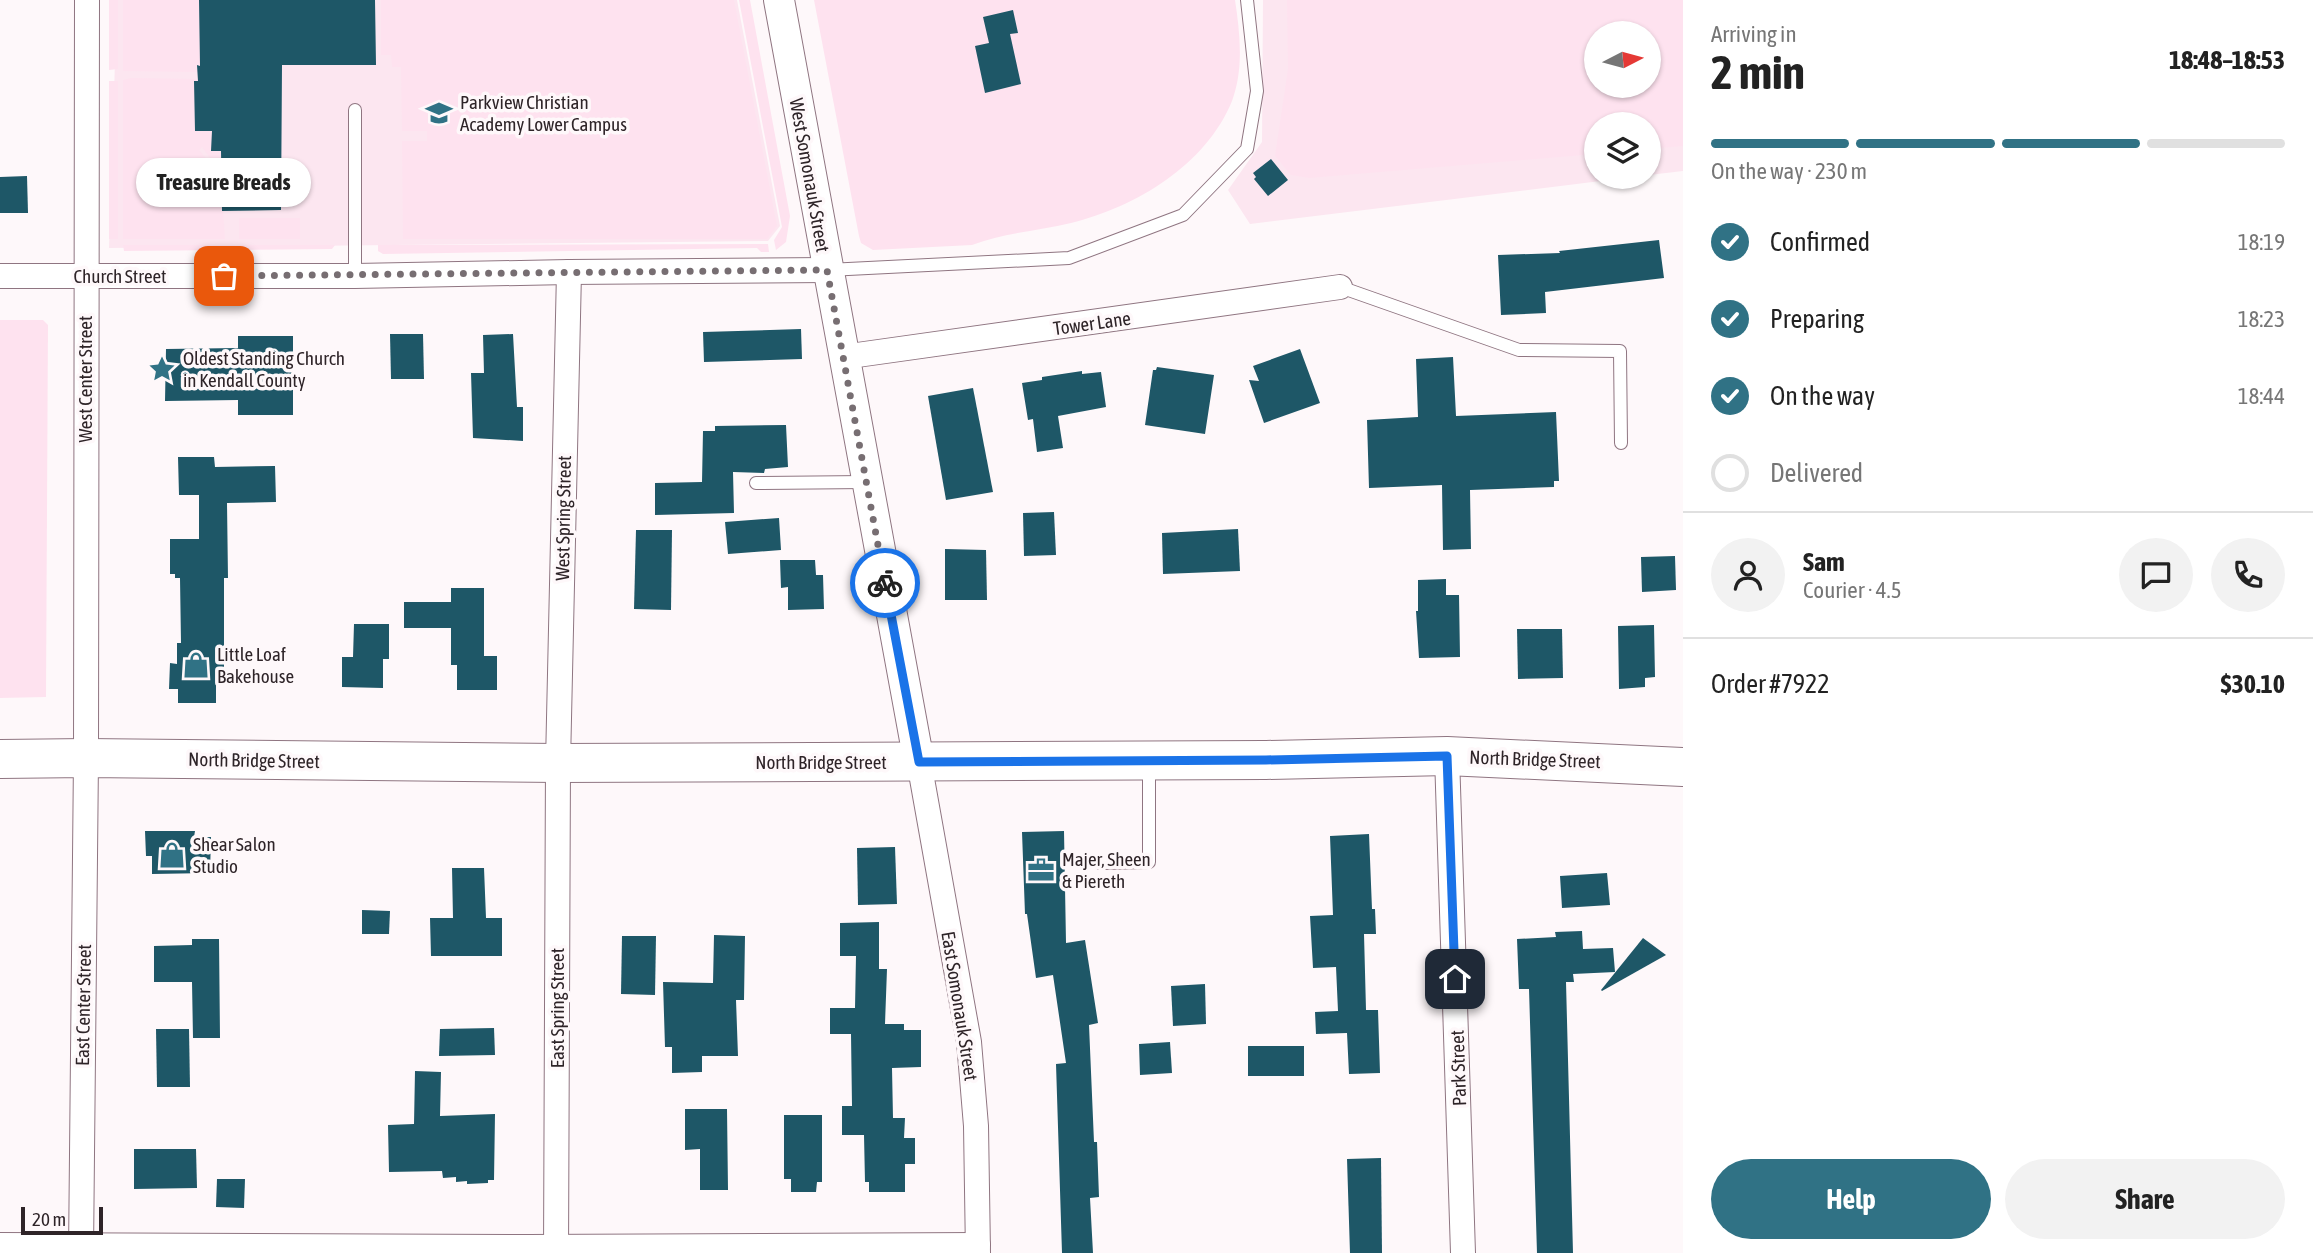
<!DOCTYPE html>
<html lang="en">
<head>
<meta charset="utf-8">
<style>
	body { margin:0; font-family:"Asap Condensed",sans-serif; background:#f2f2f2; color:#222; height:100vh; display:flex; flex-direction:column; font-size:26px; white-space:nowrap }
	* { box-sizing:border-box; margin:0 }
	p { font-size:23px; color:#767676 }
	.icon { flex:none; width:38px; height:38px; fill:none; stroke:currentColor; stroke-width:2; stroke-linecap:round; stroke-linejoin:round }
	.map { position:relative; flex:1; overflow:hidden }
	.details { display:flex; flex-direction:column; background:#fff; width:630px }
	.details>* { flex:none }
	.needle { width:46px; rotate:84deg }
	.fabs { position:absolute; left:1584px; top:21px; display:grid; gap:14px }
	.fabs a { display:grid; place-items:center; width:77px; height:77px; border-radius:50%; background:#fff; box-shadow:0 2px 5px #0004; font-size:35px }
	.scale { position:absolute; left:21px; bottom:18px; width:82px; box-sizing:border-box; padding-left:7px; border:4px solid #2e2428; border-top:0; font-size:19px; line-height:24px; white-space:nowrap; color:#2e2428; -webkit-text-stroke:5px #fef8fa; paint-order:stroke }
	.pin { position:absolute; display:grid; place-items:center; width:60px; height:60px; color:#fff; margin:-30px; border-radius:14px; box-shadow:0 4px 10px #0006 }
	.courier { position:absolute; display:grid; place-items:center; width:70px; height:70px; margin:-35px; border:5px solid #1a73e8; border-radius:50%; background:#fff; color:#222; box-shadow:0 2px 9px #0007 }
	.bubble { position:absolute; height:49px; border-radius:24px; background:#fff; box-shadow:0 2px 5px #0004; font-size:23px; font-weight:700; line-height:49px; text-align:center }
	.overview em { font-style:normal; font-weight:700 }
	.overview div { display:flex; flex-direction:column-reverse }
	.overview { display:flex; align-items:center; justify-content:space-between; height:119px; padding:0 28px }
	h1 { font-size:46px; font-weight:700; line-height:52px }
	.bar { display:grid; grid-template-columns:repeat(4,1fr); gap:10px 7px; align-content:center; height:84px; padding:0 28px }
	.bar i { height:9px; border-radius:5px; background:#e0e0e0 }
	.bar .current { background:#307285 }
	.bar p { grid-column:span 4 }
	.line { display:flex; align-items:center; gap:18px; padding:0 28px; border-top:2px solid #e0e0e0 }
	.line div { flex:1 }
	.round { display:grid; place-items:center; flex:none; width:74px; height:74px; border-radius:37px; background:#f2f2f2 }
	ol { padding:0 28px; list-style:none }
	li { display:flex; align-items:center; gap:21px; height:77px }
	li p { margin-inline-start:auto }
	li .icon { padding:7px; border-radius:50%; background:#307285; color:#fff; stroke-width:4 }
	li:last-child { color:#767676 }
	li i { width:38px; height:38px; border:4px solid #e0e0e0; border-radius:50% }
	.cta { display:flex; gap:14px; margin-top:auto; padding:14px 28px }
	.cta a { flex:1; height:80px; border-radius:42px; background:#307285; color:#fff; font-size:28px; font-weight:700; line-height:80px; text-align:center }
	.cta a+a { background:#f2f2f2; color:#222 }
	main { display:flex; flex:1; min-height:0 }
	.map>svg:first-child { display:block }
</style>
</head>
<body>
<main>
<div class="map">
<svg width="1683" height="1253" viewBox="0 0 1683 1253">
	<rect width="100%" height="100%" fill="#fef8fa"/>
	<g fill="#fce6f0" fill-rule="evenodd">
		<polygon points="117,0 737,0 780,226 768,241 109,248"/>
		<path d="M1263,0H1683V171L1649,175L1648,124H1596V177H1633L1250,224L1228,190L1262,142ZM1596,33H1648V86H1596Z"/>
	</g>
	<g fill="#fee2ef" fill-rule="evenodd">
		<polygon points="109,0 118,0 118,69 109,70"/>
		<polygon points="123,0 199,0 200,66 197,66 198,72 123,71"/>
		<polygon points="381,0 734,0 777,226 767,239 403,239 402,141 427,141 427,131 402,131 401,67 392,67 391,55 381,55"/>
		<polygon points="739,0 750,0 790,216 786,242 776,250 774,240 782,227"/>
		<path d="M814,0H1235C1240,33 1244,69 1232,101C1206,165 1136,207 1071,223C1038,231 1003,233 972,245L873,250L861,243L859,236Z"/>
		<path d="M1287,0H1683V146L1649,149L1648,124H1596V154L1309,178L1291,175L1275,156L1288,69ZM1596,33H1648V86H1596Z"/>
		<polygon points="131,78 198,79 198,81 194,82 195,131 212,131 221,151 222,173 219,170 221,162 218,158 211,159 202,147 199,150 217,172 216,176 221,181 225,239 123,239 123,80"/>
		<rect x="109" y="81" width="9" height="158"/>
		<rect x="239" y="218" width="61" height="21"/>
		<polygon points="768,244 769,252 761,252 757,248 383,254 378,251 378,245"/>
		<polygon points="123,245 335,245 332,249 124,251"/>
		<polygon points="0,320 43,320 48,325 46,697 0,698"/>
	</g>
	<g fill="#1e5767">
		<polygon points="199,0 375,0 376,65 282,65 281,210 222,211 221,151 211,151 212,131 195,131 194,81 198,81 197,65 200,66"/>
		<polygon points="1013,10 1018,33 1010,34 1021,84 985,93 975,46 989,43 983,17"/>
		<polygon points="1271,159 1288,180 1268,196 1254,179 1256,177 1253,173"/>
		<polygon points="27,176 28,213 0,213 0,177"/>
		<polygon points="1659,240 1664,278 1545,292 1546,313 1501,315 1498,255 1560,253 1559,251"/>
		<polygon points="801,329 802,359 704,362 703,332"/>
		<polygon points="390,334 423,334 424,379 391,379"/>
		<polygon points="513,334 517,407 523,407 523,441 473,438 471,373 484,373 483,335"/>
		<polygon points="238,336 293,336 293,415 238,415 238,400 165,401 166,349 238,348"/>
		<polygon points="1300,349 1320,403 1264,423 1249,380 1259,381 1253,366"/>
		<polygon points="1453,357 1456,416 1556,412 1559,481 1554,481 1554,487 1470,490 1471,549 1443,550 1442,485 1369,488 1367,420 1418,417 1416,359"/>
		<polygon points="1157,367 1214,375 1205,434 1145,425 1153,370 1156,370"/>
		<polygon points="1082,371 1082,374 1101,372 1106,407 1058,416 1063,448 1037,452 1033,419 1028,420 1022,383 1042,380 1042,377"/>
		<polygon points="973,388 993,492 946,500 928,396"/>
		<polygon points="786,425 788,467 765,469 764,473 733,472 734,513 655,515 655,483 702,482 703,431 715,431 715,426"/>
		<polygon points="178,457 214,457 215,467 275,466 276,502 227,503 228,578 224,578 224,670 216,670 216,703 178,703 178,689 169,689 170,663 177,664 177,643 181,643 180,578 175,578 175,574 170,574 170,539 199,539 199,495 179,495"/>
		<polygon points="1054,512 1056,555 1024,556 1023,513"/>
		<polygon points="779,518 781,550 728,554 725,522"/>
		<polygon points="1238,529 1240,571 1163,574 1162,533"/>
		<polygon points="636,530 672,530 671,610 634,609"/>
		<polygon points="945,549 986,550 987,600 945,600"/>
		<polygon points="1675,556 1676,590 1642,592 1641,557"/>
		<polygon points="780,560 815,560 816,575 823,575 824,609 788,610 788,587 781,588"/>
		<polygon points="1446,579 1446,595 1459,595 1460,657 1419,658 1416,611 1418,611 1418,580"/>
		<polygon points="451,588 484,588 484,656 497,656 497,690 457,690 457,665 451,665 451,628 404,628 404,602 451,602"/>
		<polygon points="354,624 389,624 389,659 383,659 383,688 342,687 342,657 353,657"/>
		<polygon points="1654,625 1655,677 1645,678 1645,687 1619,689 1618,626"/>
		<polygon points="1517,629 1562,629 1563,678 1518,679"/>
		<polygon points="145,831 195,831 194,837 211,837 210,873 152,874 152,856 146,856"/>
		<polygon points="1064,831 1066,943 1085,940 1098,1023 1089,1025 1094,1142 1097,1142 1099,1197 1090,1198 1093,1253 1062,1253 1056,1064 1066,1063 1053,975 1036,978 1027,914 1025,914 1022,832"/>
		<polygon points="1369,834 1372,909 1375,909 1376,934 1364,934 1366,1010 1378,1010 1380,1073 1349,1074 1347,1033 1316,1034 1315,1012 1338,1011 1336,967 1313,968 1310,916 1333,915 1330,836"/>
		<polygon points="895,847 897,904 858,905 857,848"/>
		<polygon points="452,868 484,868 486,918 502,918 502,956 431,956 430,918 453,918"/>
		<polygon points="1607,873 1610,905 1562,908 1560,876"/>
		<polygon points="362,910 390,911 389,934 362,934"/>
		<polygon points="879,922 879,969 887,969 885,1024 904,1024 904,1030 921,1030 921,1067 892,1068 893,1118 905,1118 904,1138 915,1138 915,1164 905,1164 905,1192 869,1192 869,1182 865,1182 864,1135 842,1135 842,1106 852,1106 851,1034 830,1034 830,1008 855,1008 856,956 840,956 840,923"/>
		<polygon points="1582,931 1583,949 1613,948 1615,972 1573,974 1574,982 1566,982 1573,1253 1537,1253 1529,989 1519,989 1517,939 1556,937 1555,932"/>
		<polygon points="714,935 745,936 744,1000 736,1000 738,1056 702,1056 702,1072 672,1073 672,1047 665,1047 663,982 713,983"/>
		<polygon points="622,936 656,936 655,995 621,994"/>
		<polygon points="1643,938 1666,955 1602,991 1601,990"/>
		<polygon points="192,939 219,939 220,1038 193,1038 192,982 154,982 154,946 192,945"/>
		<polygon points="1205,984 1206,1024 1173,1026 1171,986"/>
		<polygon points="494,1028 495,1055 439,1056 440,1029"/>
		<polygon points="156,1029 189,1029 190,1087 157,1087"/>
		<polygon points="1170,1042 1172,1073 1140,1075 1139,1044"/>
		<rect x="1248" y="1046" width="56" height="30"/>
		<polygon points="415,1071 441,1072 440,1116 495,1114 494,1180 488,1180 488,1183 467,1184 467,1181 456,1182 456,1177 443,1178 442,1171 389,1172 388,1125 414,1124"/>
		<polygon points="685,1109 727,1109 728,1190 700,1190 700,1149 685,1150"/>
		<polygon points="784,1115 822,1115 822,1182 817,1182 816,1192 791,1192 791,1179 784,1179"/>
		<polygon points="134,1149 196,1149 197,1188 134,1189"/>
		<polygon points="1381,1158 1382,1253 1350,1253 1347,1159"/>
		<polygon points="217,1179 245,1179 244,1208 216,1207"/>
	</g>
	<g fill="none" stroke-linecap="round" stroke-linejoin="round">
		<g stroke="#8f7581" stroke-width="14">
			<g id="service">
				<polyline points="828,270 1069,258 1183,215 1247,149 1257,91 1247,0"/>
				<polyline points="355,276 355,110"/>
				<polyline points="1340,287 1519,350 1620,351 1621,443"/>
				<polyline points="756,483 866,482"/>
				<polyline points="1100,863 1149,862 1149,763"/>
			</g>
		</g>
		<g stroke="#8f7581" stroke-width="26">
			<g id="minor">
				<polyline points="0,276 355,276 569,272 827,270"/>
				<polyline points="843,357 1340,287"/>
				<polyline points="1447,756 1463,1253"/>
				<polyline points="919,762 969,1042 976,1126 978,1253"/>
				<polyline points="0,1245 527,1247 978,1245"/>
				<polyline points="81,1253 86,758 87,0"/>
				<polyline points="556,1253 558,763 569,272"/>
			</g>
		</g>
		<g stroke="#8f7581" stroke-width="32">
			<polyline id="tertiary" points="779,0 919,762"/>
		</g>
		<g stroke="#8f7581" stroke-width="40">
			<polyline id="trunk" points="0,759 86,758 558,763 1266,760 1447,756 1683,767"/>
		</g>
		<use href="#service" stroke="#fff" stroke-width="12"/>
		<use href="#minor" stroke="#fff" stroke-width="24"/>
		<use href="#tertiary" stroke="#fff" stroke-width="30"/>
		<use href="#trunk" stroke="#fff" stroke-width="38"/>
	</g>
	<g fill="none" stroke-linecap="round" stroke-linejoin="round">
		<polyline stroke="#776e72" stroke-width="7" stroke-dasharray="0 12.6" points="224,276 827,270 885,583"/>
		<polyline stroke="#1a73e8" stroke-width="9" points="885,583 919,762 1266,760 1447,756 1455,979"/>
	</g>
	<defs>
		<g id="school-bare" transform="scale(2.1)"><path d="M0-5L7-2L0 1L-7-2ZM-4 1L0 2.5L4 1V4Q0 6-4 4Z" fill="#307285" stroke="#fef8fa" stroke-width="2.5" paint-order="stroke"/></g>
		<g id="sight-bare" transform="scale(2.1)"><path d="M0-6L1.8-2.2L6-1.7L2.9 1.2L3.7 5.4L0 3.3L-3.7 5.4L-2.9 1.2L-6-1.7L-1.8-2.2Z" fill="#307285" stroke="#fef8fa" stroke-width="2.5" paint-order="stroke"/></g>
		<g id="shop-bare" transform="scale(2.1)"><path d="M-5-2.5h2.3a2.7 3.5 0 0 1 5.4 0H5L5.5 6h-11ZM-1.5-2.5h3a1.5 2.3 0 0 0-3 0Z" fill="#307285" stroke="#fef8fa" stroke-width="2.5" paint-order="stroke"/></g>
		<g id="office-bare" transform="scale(2.1)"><path d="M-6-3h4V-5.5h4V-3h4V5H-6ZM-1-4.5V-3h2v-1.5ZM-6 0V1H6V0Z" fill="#307285" stroke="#fef8fa" stroke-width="2.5" paint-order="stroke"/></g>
	</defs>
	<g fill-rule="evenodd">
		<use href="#school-bare" x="439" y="113"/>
		<use href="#sight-bare" x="162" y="369"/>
		<use href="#shop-bare" x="196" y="665"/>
		<use href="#shop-bare" x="172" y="855"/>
		<use href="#office-bare" x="1041" y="870"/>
	</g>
	<g text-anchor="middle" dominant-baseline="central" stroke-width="7" stroke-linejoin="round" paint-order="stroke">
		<g font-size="19" fill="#2e2428" stroke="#fef8fa" text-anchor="start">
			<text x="460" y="102">Parkview Christian<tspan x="460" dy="22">Academy Lower Campus</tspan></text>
			<text x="183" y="358">Oldest Standing Church<tspan x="183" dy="22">in Kendall County</tspan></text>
			<text x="217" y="654">Little Loaf<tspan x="217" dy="22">Bakehouse</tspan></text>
			<text x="193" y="844">Shear Salon<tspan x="193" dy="22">Studio</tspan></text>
			<text x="1062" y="859">Majer, Sheen<tspan x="1062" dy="22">&amp; Piereth</tspan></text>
		</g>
		<g font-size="19" fill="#2e2428" stroke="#fef8fa">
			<text transform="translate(810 175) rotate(80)">West Somonauk Street</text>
			<text x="120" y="276">Church Street</text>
			<text transform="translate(1092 323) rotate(-8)">Tower Lane</text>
			<text transform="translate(85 379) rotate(-90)">West Center Street</text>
			<text transform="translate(563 518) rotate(-89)">West Spring Street</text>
			<text transform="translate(1535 759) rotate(2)">North Bridge Street</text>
			<text transform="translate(254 760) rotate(1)">North Bridge Street</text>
			<text x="821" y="762">North Bridge Street</text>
			<text transform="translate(83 1005) rotate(-89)">East Center Street</text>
			<text transform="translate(960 1006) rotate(81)">East Somonauk Street</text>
			<text transform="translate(557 1008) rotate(-90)">East Spring Street</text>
			<text transform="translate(1458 1068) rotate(-92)">Park Street</text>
		</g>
	</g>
</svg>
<div class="fabs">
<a><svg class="needle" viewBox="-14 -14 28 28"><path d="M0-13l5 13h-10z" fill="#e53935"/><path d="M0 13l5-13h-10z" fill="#767676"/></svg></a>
<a><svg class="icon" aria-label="layers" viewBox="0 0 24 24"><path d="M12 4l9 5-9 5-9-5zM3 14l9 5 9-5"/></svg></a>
</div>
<div class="scale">20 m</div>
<div class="pin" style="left:224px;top:276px;background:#ea580c"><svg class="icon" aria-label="bag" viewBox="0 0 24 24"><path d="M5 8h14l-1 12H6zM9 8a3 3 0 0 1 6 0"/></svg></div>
<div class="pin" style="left:1455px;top:979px;background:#1f2937"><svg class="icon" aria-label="home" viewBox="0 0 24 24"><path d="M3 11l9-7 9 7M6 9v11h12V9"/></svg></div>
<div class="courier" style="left:885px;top:583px"><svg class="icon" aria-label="bike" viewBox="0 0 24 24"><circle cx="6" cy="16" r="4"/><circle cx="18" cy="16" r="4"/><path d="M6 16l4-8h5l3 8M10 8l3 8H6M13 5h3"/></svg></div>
<div class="bubble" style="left:136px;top:158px;width:175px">Treasure Breads</div>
</div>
<section class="details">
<div class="overview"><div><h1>2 min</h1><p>Arriving in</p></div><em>18:48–18:53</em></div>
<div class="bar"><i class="current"></i><i class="current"></i><i class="current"></i><i></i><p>On the way · 230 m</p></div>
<ol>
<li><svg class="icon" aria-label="check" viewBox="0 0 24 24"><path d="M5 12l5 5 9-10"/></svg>Confirmed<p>18:19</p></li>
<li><svg class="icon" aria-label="check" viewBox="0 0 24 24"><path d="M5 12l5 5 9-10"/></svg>Preparing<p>18:23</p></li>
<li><svg class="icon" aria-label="check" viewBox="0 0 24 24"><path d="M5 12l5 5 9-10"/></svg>On the way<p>18:44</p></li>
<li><i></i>Delivered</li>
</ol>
<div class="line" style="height:126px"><a class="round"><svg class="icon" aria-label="person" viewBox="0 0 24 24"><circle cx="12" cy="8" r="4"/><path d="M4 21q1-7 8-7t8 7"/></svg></a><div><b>Sam</b><p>Courier · 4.5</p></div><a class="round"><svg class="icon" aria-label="chat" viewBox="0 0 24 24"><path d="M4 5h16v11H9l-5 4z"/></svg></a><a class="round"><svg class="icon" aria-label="phone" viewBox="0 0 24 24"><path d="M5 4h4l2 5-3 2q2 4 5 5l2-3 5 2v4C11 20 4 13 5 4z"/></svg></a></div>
<div class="line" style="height:91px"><div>Order #7922</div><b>$30.10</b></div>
<div class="cta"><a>Help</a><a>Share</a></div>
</section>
</main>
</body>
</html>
